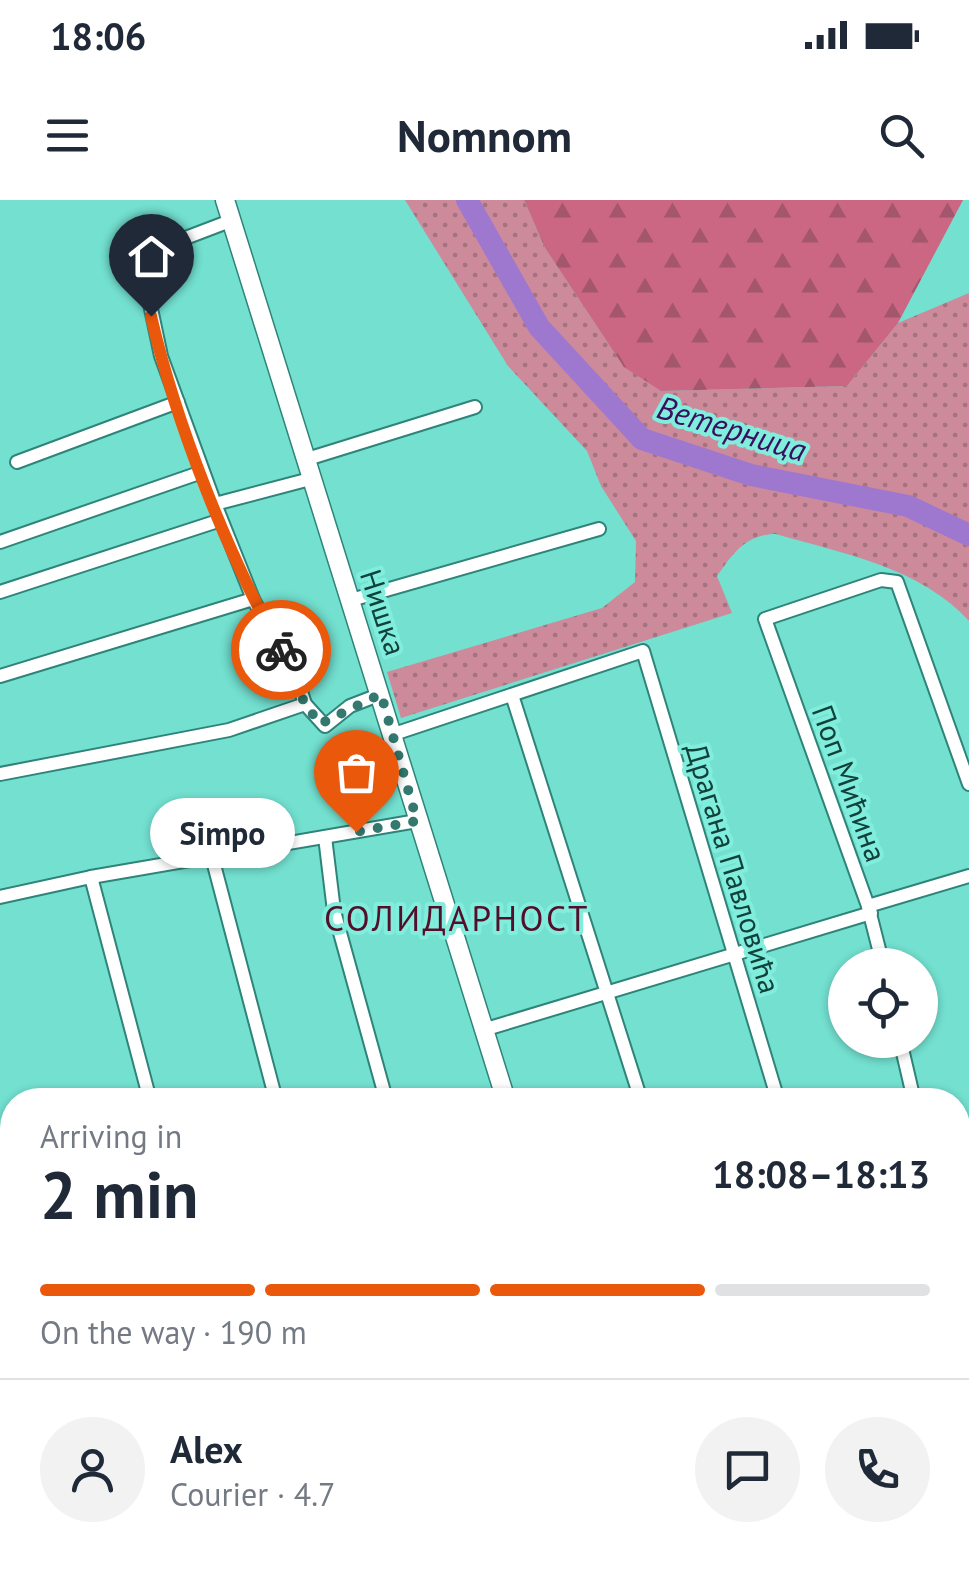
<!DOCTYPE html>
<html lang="en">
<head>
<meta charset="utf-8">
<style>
	body { margin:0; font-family:"PT Sans",sans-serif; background:#f2f2f3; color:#1f2937; height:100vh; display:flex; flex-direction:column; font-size:38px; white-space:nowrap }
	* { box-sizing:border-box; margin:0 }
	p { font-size:32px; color:#747a83 }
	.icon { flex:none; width:55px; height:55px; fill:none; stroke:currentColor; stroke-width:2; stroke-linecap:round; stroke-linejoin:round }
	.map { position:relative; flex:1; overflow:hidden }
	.panel { position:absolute; left:0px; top:888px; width:970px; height:492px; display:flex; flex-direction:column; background:#fff; border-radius:40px 40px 0 0; box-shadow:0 2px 8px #0004 }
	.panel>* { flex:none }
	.buttons { position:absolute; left:828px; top:748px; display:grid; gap:20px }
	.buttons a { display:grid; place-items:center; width:110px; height:110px; border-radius:50%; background:#fff; box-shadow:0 2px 8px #0004; font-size:50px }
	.pin { position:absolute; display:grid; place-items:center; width:85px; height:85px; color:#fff; margin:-102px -42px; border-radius:50% 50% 50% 0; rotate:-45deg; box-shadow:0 0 10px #0007 }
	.pin .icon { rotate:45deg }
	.courier { position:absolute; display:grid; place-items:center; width:100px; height:100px; margin:-50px; border:8px solid #ea580c; border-radius:50%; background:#fff; color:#222; box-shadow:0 2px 12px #0007 }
	.bubble { position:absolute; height:70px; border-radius:35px; background:#fff; box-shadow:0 2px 8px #0004; font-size:32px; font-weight:700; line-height:70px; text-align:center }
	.head em { font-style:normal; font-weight:700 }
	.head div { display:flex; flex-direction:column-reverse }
	.head { display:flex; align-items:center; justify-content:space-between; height:170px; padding:0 40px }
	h1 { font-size:65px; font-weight:700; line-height:75px }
	.bar { display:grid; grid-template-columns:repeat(4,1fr); gap:15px 10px; align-content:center; height:120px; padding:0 40px }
	.bar i { height:12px; border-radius:8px; background:#e0e1e3 }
	.bar .on { background:#ea580c }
	.bar p { grid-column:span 4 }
	.line { display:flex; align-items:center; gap:25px; padding:0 40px; border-top:2px solid #e0e1e3 }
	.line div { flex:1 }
	.round { display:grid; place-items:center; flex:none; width:105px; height:105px; border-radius:52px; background:#f2f2f3 }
	.status { display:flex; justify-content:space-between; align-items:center; height:70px; padding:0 50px; background:#fff; direction:ltr }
	.status svg { height:28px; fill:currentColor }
	header { display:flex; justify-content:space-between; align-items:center; height:130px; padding:0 40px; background:#fff; font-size:45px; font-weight:700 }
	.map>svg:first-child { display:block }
</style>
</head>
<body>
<div class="status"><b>18:06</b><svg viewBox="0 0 49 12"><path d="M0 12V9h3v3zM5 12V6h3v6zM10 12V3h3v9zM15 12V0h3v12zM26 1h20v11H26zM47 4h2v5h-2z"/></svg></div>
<header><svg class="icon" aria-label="menu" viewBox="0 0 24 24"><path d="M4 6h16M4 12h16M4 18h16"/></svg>Nomnom<svg class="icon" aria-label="search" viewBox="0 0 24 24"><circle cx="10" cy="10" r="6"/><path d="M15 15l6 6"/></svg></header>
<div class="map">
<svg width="969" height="1379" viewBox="0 0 969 1379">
	<defs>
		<pattern id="grass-dots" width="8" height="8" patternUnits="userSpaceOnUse" patternTransform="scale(2.5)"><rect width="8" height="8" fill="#cd8a9b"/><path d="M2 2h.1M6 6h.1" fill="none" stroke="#a57280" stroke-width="1.8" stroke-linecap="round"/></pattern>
		<pattern id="forest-firs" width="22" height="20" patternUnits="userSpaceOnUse" patternTransform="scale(2.5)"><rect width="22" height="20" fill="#cb6683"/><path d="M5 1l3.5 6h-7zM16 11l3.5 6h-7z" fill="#a3566c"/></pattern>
	</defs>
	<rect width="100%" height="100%" fill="#73e0d0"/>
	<path fill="url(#grass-dots)" d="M405,0H524L545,48L621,162L661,191L847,186L898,123L969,93V421C920,367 844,354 776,334C746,334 733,353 717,376L732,413L401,518L387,472L602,408L635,382L636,341L601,286L587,251L508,166Z"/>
	<polygon fill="url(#forest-firs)" points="524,0 963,0 898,123 847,186 661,191 624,167 545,48"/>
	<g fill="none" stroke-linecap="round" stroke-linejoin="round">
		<polyline stroke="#9e78cf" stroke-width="22" points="467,0 539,127 642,239 751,275 908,306 969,335"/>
		<g stroke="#2f8479" stroke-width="16">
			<g id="street">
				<polyline points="304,260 475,207"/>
				<polyline points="17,262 178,202"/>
				<polyline points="215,304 161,156 142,66 145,56 154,50 230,21"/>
				<polyline points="0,342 202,272"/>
				<polyline points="0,392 221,320"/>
				<polyline points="351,400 599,329"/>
				<polyline points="0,476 253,399"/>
				<polyline points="512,495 641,900"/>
				<polyline points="305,504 325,526 350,506 381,494"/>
				<polyline points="394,534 643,451 778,900"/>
				<polyline points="0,574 229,530 305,504 297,479 253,399 215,304 310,279"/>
				<polyline points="325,637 334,711 386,899"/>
				<polyline points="212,657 276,900"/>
				<polyline points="91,677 150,900"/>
				<polyline points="0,697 91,677 417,621"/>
				<polyline points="868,706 969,676"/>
				<polyline points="883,765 868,706 765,419 881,380 897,382 969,584"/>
				<polyline points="483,830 871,713"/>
				<polyline points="900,840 914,900"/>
				<polyline points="958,1082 969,1128"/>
				<polyline points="0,1115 12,1124"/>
				<polyline points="0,1249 12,1303"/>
				<polyline points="264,1379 267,1368"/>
			</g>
		</g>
		<g stroke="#2f8479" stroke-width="21">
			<g id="secondary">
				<polyline points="225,0 506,900"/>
				<polyline points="0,1310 12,1311"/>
				<polyline points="958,1321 969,1321"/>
				<polyline points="373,1368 373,1379"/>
				<polyline points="644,1368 651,1379"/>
				<polyline points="661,1379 665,1368"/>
			</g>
		</g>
		<use href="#street" stroke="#fff" stroke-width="12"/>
		<use href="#secondary" stroke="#fff" stroke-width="18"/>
	</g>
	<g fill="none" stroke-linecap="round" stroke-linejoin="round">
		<polyline stroke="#33796f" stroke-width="10" stroke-dasharray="0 18" points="281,450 305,504 320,524 381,494 417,621 356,632"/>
		<path stroke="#ea580c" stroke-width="12" d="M151,116C176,224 227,353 281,450"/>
	</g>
	<g text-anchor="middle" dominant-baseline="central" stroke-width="8" stroke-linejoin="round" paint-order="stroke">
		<g font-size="30" fill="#11413b" stroke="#81eddd">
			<text transform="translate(384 412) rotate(72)">Нишка</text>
			<text transform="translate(850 583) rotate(70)">Поп Мићина</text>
			<text transform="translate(734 668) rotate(73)">Драгана Павловића</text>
		</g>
		<g font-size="32" font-style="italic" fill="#3a105e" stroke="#81eddd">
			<text transform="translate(732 228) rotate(17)">Ветерница</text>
		</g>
		<g font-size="35" letter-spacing="2.5" fill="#530f29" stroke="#81eddd">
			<text x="457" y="718">СОЛИДАРНОСТ</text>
		</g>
	</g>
</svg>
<div class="buttons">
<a><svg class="icon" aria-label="locate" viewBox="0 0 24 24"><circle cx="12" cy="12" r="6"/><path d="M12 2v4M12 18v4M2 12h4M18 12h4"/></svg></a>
</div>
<div class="pin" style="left:356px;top:632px;background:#ea580c"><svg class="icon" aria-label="bag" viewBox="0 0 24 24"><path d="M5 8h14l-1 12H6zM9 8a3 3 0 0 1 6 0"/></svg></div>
<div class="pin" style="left:151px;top:116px;background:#1f2937"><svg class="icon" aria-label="home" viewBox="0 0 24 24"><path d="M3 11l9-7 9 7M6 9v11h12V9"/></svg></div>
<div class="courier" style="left:281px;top:450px"><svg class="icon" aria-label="bike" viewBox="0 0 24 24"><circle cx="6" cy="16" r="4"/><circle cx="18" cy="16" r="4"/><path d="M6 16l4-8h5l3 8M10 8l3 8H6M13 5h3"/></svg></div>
<div class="bubble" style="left:150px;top:598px;width:145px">Simpo</div>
<section class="panel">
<div class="head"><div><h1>2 min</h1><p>Arriving in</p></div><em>18:08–18:13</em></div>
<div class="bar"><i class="on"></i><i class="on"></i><i class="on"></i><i></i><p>On the way · 190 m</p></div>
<div class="line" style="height:180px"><a class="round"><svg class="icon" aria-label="person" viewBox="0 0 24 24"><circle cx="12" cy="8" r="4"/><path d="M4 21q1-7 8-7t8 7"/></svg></a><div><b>Alex</b><p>Courier · 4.7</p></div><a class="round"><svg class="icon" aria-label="chat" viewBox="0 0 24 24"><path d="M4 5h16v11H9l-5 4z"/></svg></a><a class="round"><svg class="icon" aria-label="phone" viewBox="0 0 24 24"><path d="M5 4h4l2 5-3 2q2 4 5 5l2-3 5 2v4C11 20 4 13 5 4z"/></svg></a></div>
</section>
</div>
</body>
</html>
